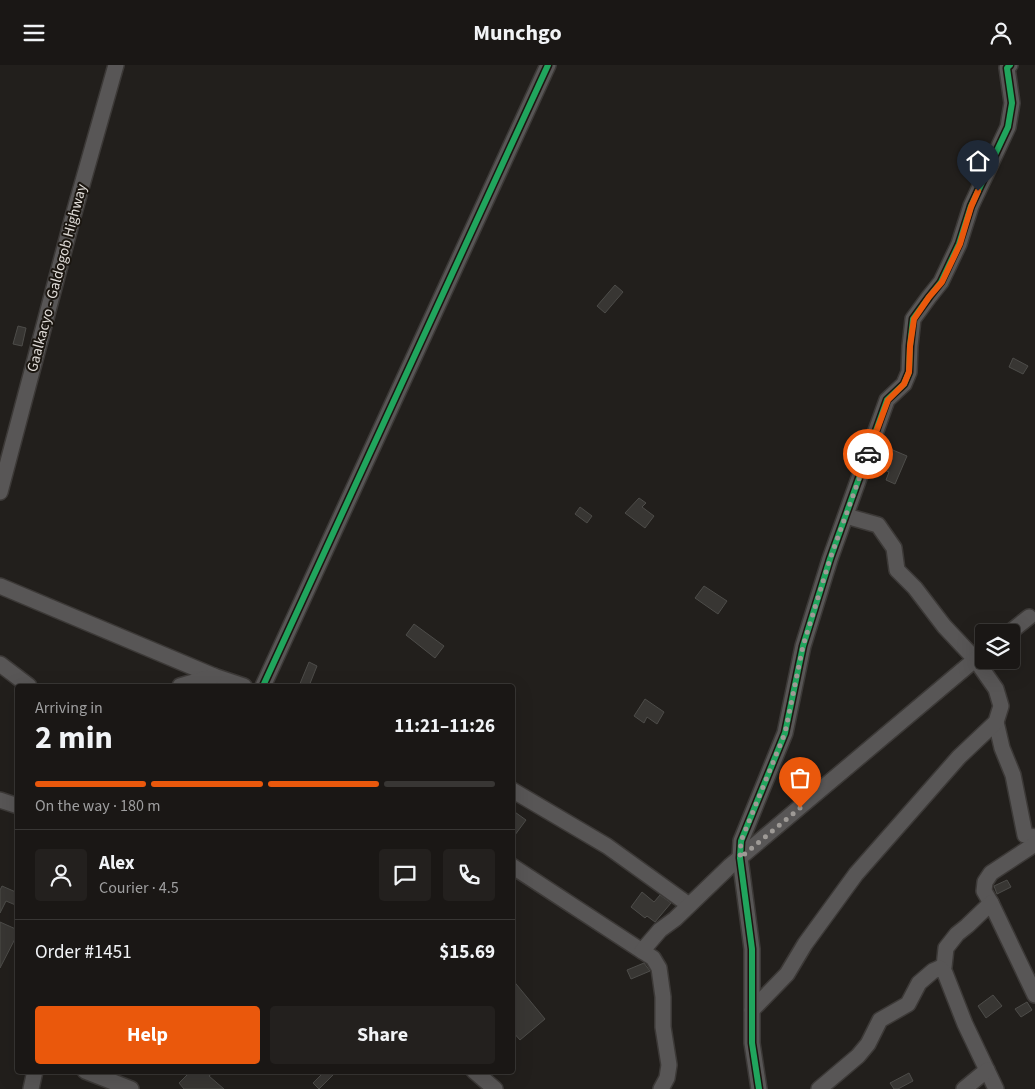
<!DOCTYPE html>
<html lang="en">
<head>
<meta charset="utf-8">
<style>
	body { margin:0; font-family:"Source Sans 3",sans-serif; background:#23201e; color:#f1f3f6; height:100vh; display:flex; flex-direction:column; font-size:19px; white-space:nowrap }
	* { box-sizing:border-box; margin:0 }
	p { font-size:16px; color:#9f9fa0 }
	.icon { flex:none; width:28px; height:28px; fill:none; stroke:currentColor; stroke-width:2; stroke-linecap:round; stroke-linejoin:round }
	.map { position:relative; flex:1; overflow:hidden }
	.panel { position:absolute; left:15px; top:619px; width:500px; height:390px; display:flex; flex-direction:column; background:#1a1715; border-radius:5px; box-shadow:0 5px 20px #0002,0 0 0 1px #383634 }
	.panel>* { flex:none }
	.tools { position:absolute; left:975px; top:559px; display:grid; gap:10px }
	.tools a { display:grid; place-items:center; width:45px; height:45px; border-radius:5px; background:#1a1715; box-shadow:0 5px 20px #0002,0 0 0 1px #383634; font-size:25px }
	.pin { position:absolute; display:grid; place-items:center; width:42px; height:42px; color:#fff; margin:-51px -21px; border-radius:50% 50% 50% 0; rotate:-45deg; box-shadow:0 0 5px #0007 }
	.pin .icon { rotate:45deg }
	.courier { position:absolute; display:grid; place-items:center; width:50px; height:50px; margin:-25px; border:4px solid #ea580c; border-radius:50%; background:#fff; color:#222; box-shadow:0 1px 6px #0007 }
	.headline em { font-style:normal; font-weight:700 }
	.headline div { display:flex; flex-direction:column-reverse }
	.headline { display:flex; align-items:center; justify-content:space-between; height:85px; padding:0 20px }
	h1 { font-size:32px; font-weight:700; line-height:38px }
	.bar { display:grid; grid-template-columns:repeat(4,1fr); gap:8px 5px; align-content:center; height:60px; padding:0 20px }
	.bar i { height:6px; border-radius:4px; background:#383634 }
	.bar .active { background:#ea580c }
	.bar p { grid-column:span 4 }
	.line { display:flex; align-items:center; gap:12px; padding:0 20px; border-top:1px solid #383634 }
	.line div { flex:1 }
	.round { display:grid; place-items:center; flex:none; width:52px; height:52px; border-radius:5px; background:#23201e }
	.primary-button { display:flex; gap:10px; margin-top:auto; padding:10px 20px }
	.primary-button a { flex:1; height:58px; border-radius:5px; background:#ea580c; color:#fff; font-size:20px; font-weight:700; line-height:58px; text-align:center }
	.primary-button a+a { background:#23201e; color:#f1f3f6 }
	header { display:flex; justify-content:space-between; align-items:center; height:65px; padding:0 20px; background:#1a1715; font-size:22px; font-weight:700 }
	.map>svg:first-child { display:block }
</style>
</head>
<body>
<header><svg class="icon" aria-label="menu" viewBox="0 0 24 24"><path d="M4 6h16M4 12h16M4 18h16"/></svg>Munchgo<svg class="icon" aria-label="person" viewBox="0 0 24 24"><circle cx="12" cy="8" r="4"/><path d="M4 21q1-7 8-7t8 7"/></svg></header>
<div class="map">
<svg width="1035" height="1024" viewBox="0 0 1035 1024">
	<rect width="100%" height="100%" fill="#221f1c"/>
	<g fill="#383633" stroke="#4d4c49">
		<polygon points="615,220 623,227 605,248 597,241"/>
		<polygon points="18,261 26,263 22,281 13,279"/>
		<polygon points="1013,293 1028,301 1023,309 1009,302"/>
		<polygon points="881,380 907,391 895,419 886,415 889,407 880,403 884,393 877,390"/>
		<polygon points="639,433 646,438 642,442 654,451 645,463 625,448"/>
		<polygon points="580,442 592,451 587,458 575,449"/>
		<polygon points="704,521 727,536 718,549 695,533"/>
		<polygon points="414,559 444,581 435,593 406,570"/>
		<polygon points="309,597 317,601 309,621 299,621"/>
		<polygon points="645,634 664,647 657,659 647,652 644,658 634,651"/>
		<polygon points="512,745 526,755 512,774"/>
		<polygon points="1007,815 1011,822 997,829 994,821"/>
		<polygon points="2,821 18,828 18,841 6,836 0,848 0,825"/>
		<polygon points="642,827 654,837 660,830 671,838 655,857 647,851 645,853 631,842"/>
		<polygon points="0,857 18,865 18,868 0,903"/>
		<polygon points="644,898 650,906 631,914 627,905"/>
		<polygon points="512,914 545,954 520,975 512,966"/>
		<polygon points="993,930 1002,941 986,953 978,941"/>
		<polygon points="1027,937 1032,945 1021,952 1015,944"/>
		<polygon points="191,1006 215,1006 209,1011 224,1024 184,1024 179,1018"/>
		<polygon points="325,1006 337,1006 319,1024 313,1018"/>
		<polygon points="909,1008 913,1016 898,1024 894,1024 890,1018"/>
	</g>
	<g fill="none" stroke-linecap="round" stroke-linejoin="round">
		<g stroke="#3c3937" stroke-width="18">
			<g id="minor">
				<polyline points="0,427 72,155 116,0"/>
				<polyline points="0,521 214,611 244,621"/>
				<polyline points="1009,568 1029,552"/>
				<polyline points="0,599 29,621"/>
				<polyline points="180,621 214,611"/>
				<polyline points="263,621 548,0"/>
				<polyline points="996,657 1002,683 1013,710 1025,770 1035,772"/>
				<polyline points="512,725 607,781 689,840"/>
				<polyline points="0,735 18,741"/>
				<polyline points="512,801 642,886"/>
				<polyline points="991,838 984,826 985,817 991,808 1035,779"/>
				<polyline points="940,903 944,902 946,883 957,869 967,861 991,838 1035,930"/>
				<polyline points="752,945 787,909 805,879 856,809 959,692 996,657 1001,641 996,624 975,594 944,561 915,523 897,505 894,483 878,460 846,451"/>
				<polyline points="85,1006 131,1024"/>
				<polyline points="474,1006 495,1024"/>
				<polyline points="31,1024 35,1006"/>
				<polyline points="661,1024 667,1013 669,1000 663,962 663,932 659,903 653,893 642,886 660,865 675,854 730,801 984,587"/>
				<polyline points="759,1024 752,978 752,884 740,793 741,776 785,668 803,581 830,494 887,335 904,319 909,307 910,281 913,254 929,232 941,217 959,179 971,141 1008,62 1012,38 1007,3 1010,0"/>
				<polyline points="819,1024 858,991 868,979 880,955 908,939 919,918 933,906 940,903 945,908 965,959 996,1024"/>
				<polyline points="964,1024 987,1005"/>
			</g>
		</g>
		<use href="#minor" stroke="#585656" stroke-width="15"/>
		<g stroke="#1b1610" stroke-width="9">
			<g id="cycleway">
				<polyline points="263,621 548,0"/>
				<polyline points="759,1024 752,978 752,884 740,793 741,776 785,668 803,581 830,494 887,335 904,319 909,307 910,281 913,254 929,232 941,217 959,179 971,141 1008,62 1012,38 1007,3 1010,0"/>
			</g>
		</g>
		<use href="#cycleway" stroke="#20a55d" stroke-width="6"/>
	</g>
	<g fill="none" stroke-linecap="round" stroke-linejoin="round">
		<polyline stroke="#9e9a96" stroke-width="5" stroke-dasharray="0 9" points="800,743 740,793 741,776 785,668 803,581 830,494 868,389"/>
		<polyline stroke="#ea580c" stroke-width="6" points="868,389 888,335 904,319 909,307 910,281 914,254 929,232 942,217 960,179 971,142 978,126"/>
	</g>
	<g text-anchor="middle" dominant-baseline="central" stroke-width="4" stroke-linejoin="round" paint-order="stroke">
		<g font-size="15" fill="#e0dcd8" stroke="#1b1610">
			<text transform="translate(57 213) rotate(-75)">Gaalkacyo - Galdogob Highway</text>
		</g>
	</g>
</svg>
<div class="tools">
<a><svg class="icon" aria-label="layers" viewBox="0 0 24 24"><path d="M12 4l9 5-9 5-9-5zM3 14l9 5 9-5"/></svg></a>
</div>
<div class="pin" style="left:800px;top:743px;background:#ea580c"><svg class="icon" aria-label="bag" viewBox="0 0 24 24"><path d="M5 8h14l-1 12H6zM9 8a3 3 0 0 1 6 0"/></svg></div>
<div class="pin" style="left:978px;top:126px;background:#1f2937"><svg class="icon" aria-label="home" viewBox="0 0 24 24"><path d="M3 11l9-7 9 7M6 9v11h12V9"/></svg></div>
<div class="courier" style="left:868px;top:389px"><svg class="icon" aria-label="car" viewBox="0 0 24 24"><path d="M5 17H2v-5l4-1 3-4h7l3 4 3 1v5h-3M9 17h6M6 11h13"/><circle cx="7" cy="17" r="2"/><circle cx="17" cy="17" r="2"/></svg></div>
<section class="panel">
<div class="headline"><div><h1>2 min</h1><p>Arriving in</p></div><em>11:21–11:26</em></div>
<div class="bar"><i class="active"></i><i class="active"></i><i class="active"></i><i></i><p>On the way · 180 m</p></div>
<div class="line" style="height:90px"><a class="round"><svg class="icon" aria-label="person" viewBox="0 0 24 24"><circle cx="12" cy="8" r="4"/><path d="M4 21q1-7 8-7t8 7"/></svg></a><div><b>Alex</b><p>Courier · 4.5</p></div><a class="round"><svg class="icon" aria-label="chat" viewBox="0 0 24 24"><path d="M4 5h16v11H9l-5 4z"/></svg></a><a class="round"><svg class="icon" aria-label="phone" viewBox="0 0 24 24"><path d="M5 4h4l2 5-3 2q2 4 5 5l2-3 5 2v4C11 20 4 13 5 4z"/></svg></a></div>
<div class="line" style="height:65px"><div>Order #1451</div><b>$15.69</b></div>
<div class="primary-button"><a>Help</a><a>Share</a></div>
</section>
</div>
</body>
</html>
